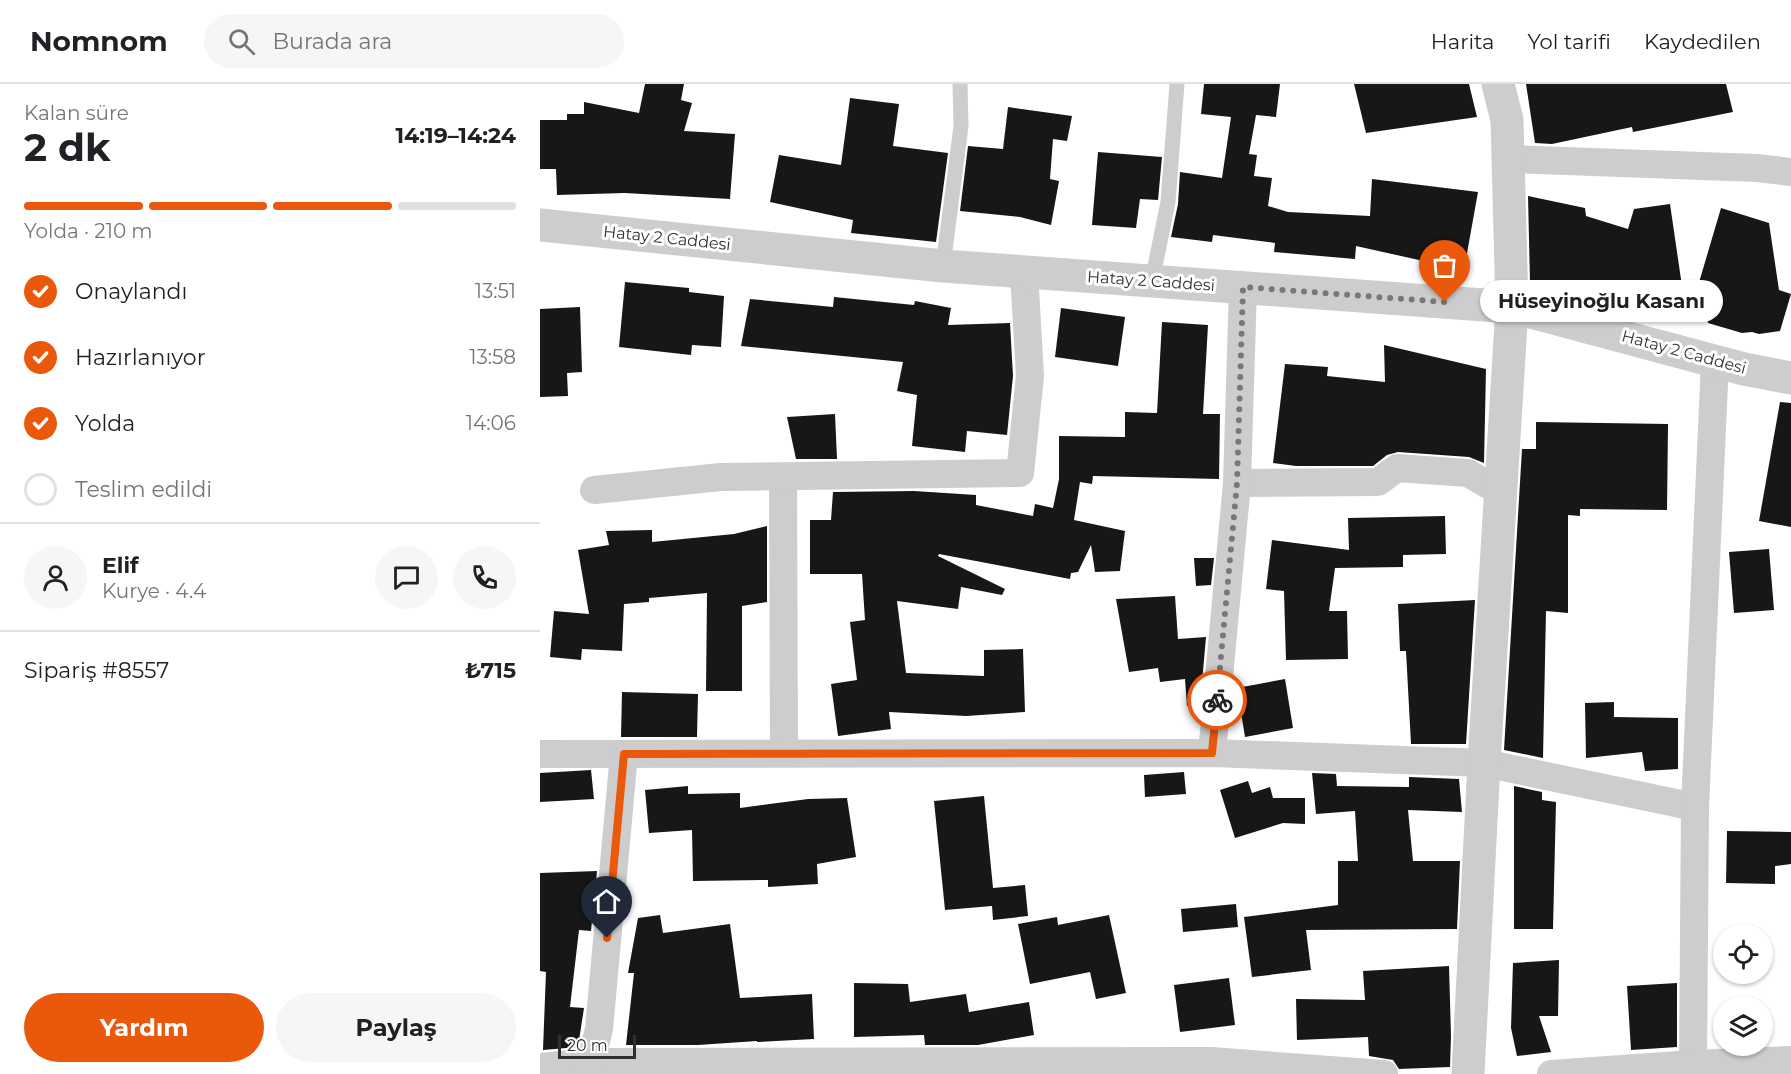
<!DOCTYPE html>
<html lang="tr">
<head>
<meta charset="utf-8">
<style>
	body { margin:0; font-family:Montserrat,sans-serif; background:#f6f6f6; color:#202124; height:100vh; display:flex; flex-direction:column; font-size:22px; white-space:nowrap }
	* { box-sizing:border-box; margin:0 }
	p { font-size:20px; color:#757577 }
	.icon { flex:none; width:33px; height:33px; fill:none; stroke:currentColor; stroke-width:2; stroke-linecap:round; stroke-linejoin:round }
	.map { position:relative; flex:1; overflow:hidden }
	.drawer { display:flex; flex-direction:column; background:#fff; width:540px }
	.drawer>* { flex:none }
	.buttons { position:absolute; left:1173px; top:840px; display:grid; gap:12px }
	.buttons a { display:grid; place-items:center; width:60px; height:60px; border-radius:50%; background:#fff; box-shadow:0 2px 4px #0004; font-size:30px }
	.scale { position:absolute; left:18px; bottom:15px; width:78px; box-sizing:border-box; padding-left:6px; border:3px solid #303030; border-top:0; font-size:16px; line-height:21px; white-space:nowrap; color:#303030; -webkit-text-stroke:4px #fff; paint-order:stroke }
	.pin { position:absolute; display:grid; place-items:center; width:51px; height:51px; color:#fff; margin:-62px -26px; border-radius:50% 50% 50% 0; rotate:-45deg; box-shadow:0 0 6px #0007 }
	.pin .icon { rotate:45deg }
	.courier { position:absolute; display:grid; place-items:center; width:60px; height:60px; margin:-30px; border:4px solid #ea580c; border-radius:50%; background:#fff; color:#222; box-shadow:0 2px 8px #0007 }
	.bubble { position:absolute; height:42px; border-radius:21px; background:#fff; box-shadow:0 2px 4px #0004; font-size:20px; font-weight:700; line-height:42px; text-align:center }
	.headline em { font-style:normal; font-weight:700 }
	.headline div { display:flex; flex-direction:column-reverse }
	.headline { display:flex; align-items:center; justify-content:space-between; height:102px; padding:0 24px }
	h1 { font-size:39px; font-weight:700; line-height:45px }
	.bar { display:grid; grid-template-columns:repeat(4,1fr); gap:9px 6px; align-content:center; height:72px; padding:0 24px }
	.bar i { height:8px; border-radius:4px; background:#e0e0e0 }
	.bar .active { background:#ea580c }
	.bar p { grid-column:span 4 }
	.line { display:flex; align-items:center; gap:15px; padding:0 24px; border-top:2px solid #e0e0e0 }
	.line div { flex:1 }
	.round { display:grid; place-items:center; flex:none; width:63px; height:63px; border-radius:32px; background:#f6f6f6 }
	ol { padding:0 24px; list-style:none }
	li { display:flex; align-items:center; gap:18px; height:66px }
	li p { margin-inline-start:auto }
	li .icon { padding:6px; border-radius:50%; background:#ea580c; color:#fff; stroke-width:4 }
	li:last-child { color:#757577 }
	li i { width:33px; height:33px; border:3px solid #e0e0e0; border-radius:50% }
	.button { display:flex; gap:12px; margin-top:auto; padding:12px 24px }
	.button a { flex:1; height:69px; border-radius:36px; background:#ea580c; color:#fff; font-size:24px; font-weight:700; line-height:69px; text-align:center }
	.button a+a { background:#f6f6f6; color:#202124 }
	header { display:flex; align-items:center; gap:36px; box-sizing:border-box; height:84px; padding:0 30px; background:#fff; border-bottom:2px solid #e0e0e0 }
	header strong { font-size:28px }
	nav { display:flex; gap:33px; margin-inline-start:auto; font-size:21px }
	.search { width:420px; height:54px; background:#f6f6f6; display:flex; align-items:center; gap:15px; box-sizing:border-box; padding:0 21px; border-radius:33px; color:#757577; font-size:22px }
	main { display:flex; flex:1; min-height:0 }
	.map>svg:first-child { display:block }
</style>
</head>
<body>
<header>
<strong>Nomnom</strong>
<div class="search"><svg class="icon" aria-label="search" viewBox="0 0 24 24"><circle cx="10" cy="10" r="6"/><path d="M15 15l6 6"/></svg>Burada ara</div>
<nav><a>Harita</a><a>Yol tarifi</a><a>Kaydedilen</a></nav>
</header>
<main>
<section class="drawer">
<div class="headline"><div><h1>2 dk</h1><p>Kalan süre</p></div><em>14:19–14:24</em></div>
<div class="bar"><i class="active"></i><i class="active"></i><i class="active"></i><i></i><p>Yolda · 210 m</p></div>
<ol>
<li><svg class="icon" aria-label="check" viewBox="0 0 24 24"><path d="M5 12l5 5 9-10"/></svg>Onaylandı<p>13:51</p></li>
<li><svg class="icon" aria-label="check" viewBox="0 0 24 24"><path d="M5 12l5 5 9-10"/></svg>Hazırlanıyor<p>13:58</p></li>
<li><svg class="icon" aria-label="check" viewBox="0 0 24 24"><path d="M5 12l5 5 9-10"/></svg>Yolda<p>14:06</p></li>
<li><i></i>Teslim edildi</li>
</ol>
<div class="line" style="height:108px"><a class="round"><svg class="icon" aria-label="person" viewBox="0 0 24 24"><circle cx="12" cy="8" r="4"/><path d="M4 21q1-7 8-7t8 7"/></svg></a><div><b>Elif</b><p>Kurye · 4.4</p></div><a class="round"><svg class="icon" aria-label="chat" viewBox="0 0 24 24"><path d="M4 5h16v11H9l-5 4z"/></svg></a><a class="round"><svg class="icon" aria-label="phone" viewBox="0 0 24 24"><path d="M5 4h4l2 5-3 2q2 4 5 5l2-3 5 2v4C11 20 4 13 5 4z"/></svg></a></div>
<div class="line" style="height:78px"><div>Sipariş #8557</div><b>₺715</b></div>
<div class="button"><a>Yardım</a><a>Paylaş</a></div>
</section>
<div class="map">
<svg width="1251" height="990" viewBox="0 0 1251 990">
	<rect width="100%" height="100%" fill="#fff"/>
	<g fill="#171717">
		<polygon points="105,0 144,0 141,16 152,19 144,47 195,50 190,115 85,109 17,111 16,85 0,85 0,36 27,36 27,30 44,30 44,18 99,29"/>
		<polygon points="664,0 740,0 736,33 716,31 709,70 717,71 714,92 732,94 728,122 748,128 830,132 832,95 938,108 924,186 816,162 815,175 734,168 735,159 673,151 672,158 631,153 638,120 640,88 682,94 691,33 661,30"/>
		<polygon points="814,0 929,0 937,33 826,49"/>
		<polygon points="986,0 1186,0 1193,28 1093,48 1092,43 1012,60 995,59"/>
		<polygon points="310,14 359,20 353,62 408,69 396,158 311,149 313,136 230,118 239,71 301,81"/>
		<polygon points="468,23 532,32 527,57 513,55 510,95 519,97 511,141 480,133 420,127 428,62 463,65"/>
		<polygon points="558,68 622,73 618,116 600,115 596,144 552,141"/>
		<polygon points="988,112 1045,124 1046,132 1088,145 1094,125 1130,120 1143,209 1124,203 1117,227 1026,200 1024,209 990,198"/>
		<polygon points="1181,124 1229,139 1239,206 1251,210 1240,247 1219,250 1212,248 1202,249 1168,239 1164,215 1155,212"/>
		<polygon points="85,198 149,204 149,208 184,212 181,263 152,261 151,271 79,263"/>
		<polygon points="294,213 374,221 375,217 411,224 408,241 470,239 473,292 467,351 427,347 425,368 372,362 377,311 357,307 363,278 201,262 210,215 293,223"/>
		<polygon points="40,223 42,288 27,289 28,312 0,313 0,225"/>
		<polygon points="521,224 585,233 578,282 515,273"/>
		<polygon points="622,238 668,241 663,330 680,330 679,395 553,392 552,400 540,398 534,436 585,447 580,487 555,488 551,461 538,488 531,489 530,495 399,470 398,472 465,505 462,511 421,503 418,525 357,517 366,589 444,592 444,566 483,565 485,628 426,632 349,628 351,645 298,652 291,600 317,596 310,538 325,536 322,490 270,490 270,436 291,436 293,408 374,407 436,411 436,421 493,432 495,420 513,424 519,395 519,352 585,353 585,328 617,329"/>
		<polygon points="844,261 946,285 944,379 929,373 858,368 847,371 833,382 756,382 733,379 745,280 788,283 787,292 845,298"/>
		<polygon points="1240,318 1251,319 1251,443 1219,437"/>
		<polygon points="295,330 297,375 256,375 247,333"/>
		<polygon points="996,338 1128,340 1127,426 1040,425 1040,432 1028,431 1028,529 1006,527 1003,674 964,666 982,365 996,365"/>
		<polygon points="905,432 906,470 863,471 863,483 795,484 789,527 807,527 808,575 746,576 744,507 726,505 732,456 809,466 808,434"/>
		<polygon points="227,442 227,518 202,522 202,607 166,607 167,509 109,514 109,518 84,520 82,567 42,565 41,576 10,573 14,527 49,530 38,466 69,461 66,447 112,446 112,458 194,450"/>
		<polygon points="1229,465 1234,526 1194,529 1189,468"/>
		<polygon points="654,474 674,474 671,501 656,502"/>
		<polygon points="635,512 638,555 666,553 660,621 647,622 645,595 620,598 618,584 589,588 576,515"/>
		<polygon points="935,516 926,660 871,660 866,567 860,567 858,520"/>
		<polygon points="745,595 753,644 705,653 697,604"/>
		<polygon points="82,608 158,610 157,653 81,653"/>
		<polygon points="1074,618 1074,633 1138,634 1138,685 1105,687 1102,668 1046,674 1045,619"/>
		<polygon points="51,686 54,715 0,718 0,689"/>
		<polygon points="644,688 646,710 605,713 604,691"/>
		<polygon points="772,689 796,690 797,702 869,703 869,693 919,695 922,728 868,726 873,777 920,777 917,845 766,846 771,886 712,893 704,833 798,821 798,777 818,777 815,727 776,730"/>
		<polygon points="708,697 712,709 730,703 733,714 765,714 765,740 743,739 695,754 680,706"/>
		<polygon points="148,702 148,710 200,709 200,724 268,715 307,714 316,773 277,780 278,800 228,803 228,796 153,797 152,746 109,749 105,706"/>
		<polygon points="974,702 1002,708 1002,716 1016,718 1013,845 974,845"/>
		<polygon points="444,712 453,804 485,801 488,832 453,836 452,822 405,826 394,717"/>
		<polygon points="1187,747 1251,748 1251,780 1235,782 1235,800 1186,799"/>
		<polygon points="57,787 51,847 39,846 30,923 44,924 38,963 3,966 6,888 0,887 0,789"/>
		<polygon points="696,820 698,843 643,848 641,825"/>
		<polygon points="120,831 123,849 190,840 200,914 272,910 274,955 217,958 217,957 158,961 86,961 94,889 88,889 98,834"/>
		<polygon points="569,831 586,909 556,915 550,888 490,900 478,840 517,833 518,841"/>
		<polygon points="1019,876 1018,932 999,932 1011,968 977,972 971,944 973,879"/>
		<polygon points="909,882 911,952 910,983 859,985 853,976 829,972 828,953 757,956 756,915 825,916 823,887"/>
		<polygon points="689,894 695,941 640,948 634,901"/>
		<polygon points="314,899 368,900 370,918 426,910 429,928 489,918 494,951 438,961 385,961 384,951 314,953"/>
		<polygon points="1137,899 1137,963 1091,966 1087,902"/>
	</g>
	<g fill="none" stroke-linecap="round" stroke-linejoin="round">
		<g stroke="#cdcdcd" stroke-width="15">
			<polyline points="403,182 421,42 420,0"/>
			<polyline points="612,197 628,118 637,0"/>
		</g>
		<g stroke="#cdcdcd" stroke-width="28">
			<polyline points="968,75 1217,84 1251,88"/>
			<polyline points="243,394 244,669"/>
			<polyline points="697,399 838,398 857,384 928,389 962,409"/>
			<polyline points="54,406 181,393 480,389 490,292 484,188"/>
			<polyline points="672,669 697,399 703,203"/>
			<polyline points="0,670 672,669 944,679 1155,723"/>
			<polyline points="1153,980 1155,723 1175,277"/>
			<polyline points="0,983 51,978 671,977 844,990"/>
			<polyline points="48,990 59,945 84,670"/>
			<polyline points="1011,990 1153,980 1251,976"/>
		</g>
		<g stroke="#cdcdcd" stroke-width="33">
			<polyline points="0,141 403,182 972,223 1204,285 1251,294"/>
			<polyline points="928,990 944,679 972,223 967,36 958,0"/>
		</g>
	</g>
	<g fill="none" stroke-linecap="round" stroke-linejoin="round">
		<polyline stroke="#787878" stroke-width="6" stroke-dasharray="0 10.8" points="677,616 697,399 703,203 905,218"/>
		<polyline stroke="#ea580c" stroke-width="8" points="67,854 84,670 672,669 677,616"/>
	</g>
	<g text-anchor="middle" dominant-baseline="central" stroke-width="6" stroke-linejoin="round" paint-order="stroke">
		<g font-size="16" fill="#303030" stroke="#fff">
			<text transform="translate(127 154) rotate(6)">Hatay 2 Caddesi</text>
			<text transform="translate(611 197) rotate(4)">Hatay 2 Caddesi</text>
			<text transform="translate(1144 268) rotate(15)">Hatay 2 Caddesi</text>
		</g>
	</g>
</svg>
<div class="buttons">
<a><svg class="icon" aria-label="locate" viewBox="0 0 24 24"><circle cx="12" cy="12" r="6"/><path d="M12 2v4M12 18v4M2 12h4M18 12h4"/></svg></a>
<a><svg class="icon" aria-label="layers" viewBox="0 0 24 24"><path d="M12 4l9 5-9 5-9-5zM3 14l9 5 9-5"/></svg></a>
</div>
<div class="scale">20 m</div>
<div class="pin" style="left:905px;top:218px;background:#ea580c"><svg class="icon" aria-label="bag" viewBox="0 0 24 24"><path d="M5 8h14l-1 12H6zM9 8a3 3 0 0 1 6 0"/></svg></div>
<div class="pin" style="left:67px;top:854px;background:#1f2937"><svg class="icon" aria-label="home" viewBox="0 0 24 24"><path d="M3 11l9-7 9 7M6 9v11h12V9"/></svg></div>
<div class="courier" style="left:677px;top:616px"><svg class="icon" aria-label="bike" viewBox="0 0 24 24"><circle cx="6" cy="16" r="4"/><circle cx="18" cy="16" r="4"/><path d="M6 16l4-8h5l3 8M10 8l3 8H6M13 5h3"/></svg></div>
<div class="bubble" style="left:940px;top:196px;width:243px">Hüseyinoğlu Kasanı</div>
</div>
</main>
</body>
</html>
